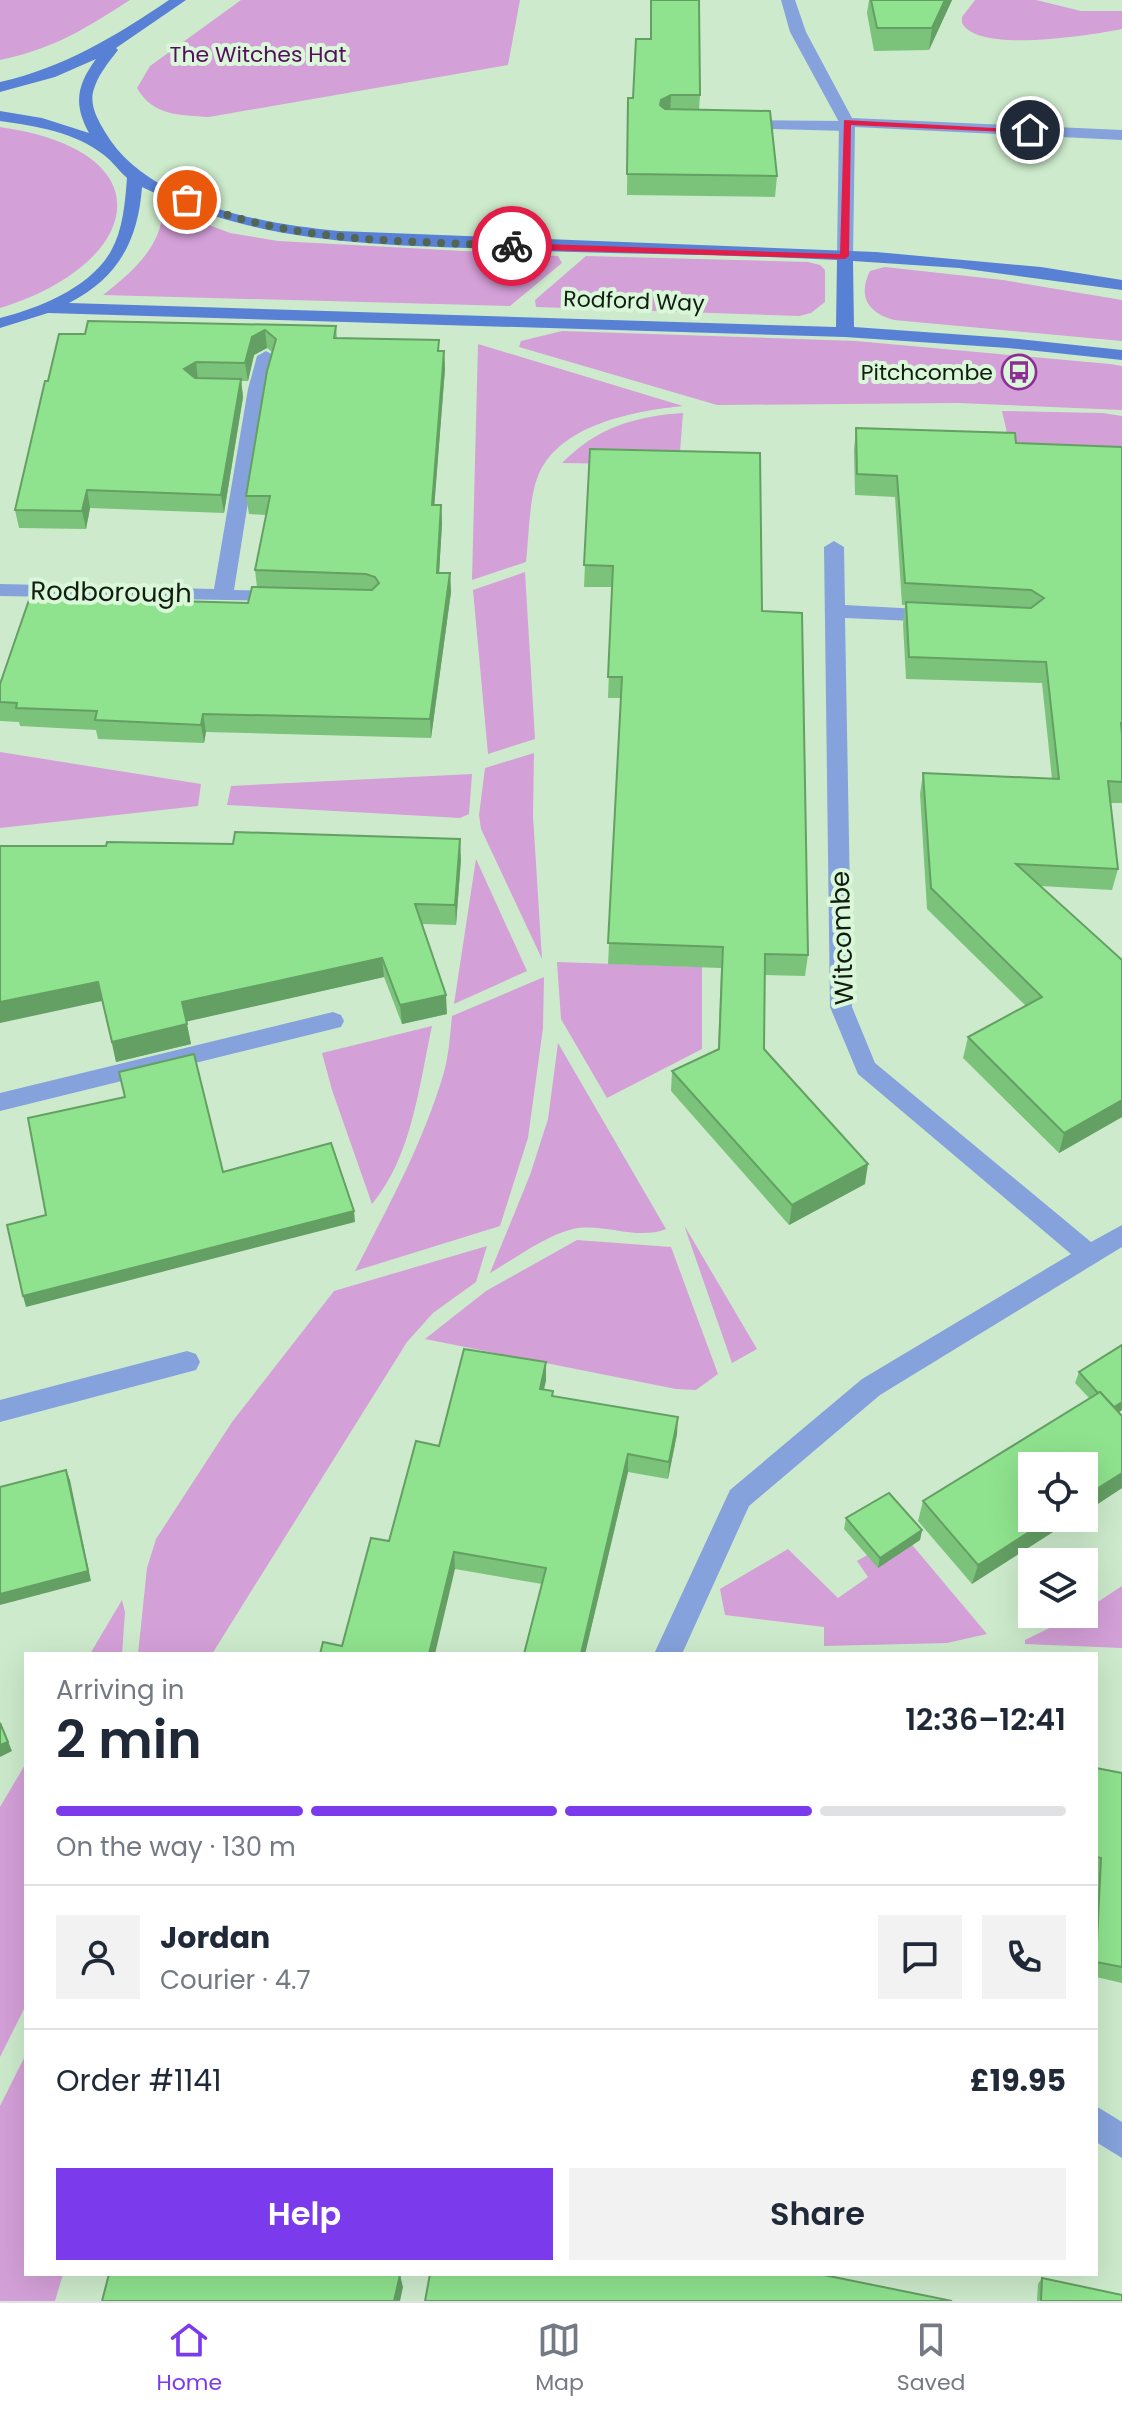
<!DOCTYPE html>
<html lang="en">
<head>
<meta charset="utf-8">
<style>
	body { margin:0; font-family:Poppins,sans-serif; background:#f2f2f3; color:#1f2937; height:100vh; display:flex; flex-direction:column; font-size:30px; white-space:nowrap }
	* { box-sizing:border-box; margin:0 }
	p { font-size:26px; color:#747a83 }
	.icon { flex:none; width:44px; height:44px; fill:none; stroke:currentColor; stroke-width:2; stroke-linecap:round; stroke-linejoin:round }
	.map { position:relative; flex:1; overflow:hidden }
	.details { position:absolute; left:24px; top:1652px; width:1074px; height:624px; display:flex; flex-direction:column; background:#fff; border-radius:0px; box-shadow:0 8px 32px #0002 }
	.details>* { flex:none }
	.fabs { position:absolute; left:1018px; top:1452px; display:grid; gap:16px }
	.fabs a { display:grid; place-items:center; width:80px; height:80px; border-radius:0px; background:#fff; box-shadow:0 8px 32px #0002; font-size:40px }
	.pin { position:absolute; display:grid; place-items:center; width:68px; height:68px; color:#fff; margin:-34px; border:4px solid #fff; border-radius:50%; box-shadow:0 2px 8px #0007 }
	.courier { position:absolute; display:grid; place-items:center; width:80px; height:80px; margin:-40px; border:6px solid #e11d48; border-radius:50%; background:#fff; color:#222; box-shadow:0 2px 10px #0007 }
	.headline em { font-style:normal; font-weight:600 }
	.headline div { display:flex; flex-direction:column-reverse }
	.headline { display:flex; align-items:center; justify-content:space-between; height:136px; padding:0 32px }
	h1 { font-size:52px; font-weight:600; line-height:60px }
	.bar { display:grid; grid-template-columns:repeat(4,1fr); gap:12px 8px; align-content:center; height:96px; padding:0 32px }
	.bar i { height:10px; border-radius:6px; background:#e0e1e3 }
	.bar .current { background:#7c3aed }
	.bar p { grid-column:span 4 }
	.line { display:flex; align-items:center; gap:20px; padding:0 32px; border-top:2px solid #e0e1e3 }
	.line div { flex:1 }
	.round { display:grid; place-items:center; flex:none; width:84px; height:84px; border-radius:0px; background:#f2f2f3 }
	.cta { display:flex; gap:16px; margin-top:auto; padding:16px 32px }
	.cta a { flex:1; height:92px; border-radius:0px; background:#7c3aed; color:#fff; font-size:32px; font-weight:600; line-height:92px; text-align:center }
	.cta a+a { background:#f2f2f3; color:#1f2937 }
	.menu { display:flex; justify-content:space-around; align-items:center; height:112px; border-top:2px solid #e0e1e3; background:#fff; font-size:22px; color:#747a83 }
	.menu a { display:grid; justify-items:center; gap:4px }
	.menu .current { color:#7c3aed }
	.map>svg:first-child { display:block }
</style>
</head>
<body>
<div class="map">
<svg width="1122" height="2301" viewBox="0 0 1122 2301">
	<rect width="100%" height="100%" fill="#cdebcc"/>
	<g fill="#d4a0d8">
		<path d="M0,0H130C85,29 53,49 0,60Z"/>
		<path d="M241,0H520L508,65L209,117C179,115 153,116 137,88L150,66Z"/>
		<path d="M975,0H1036L1081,11H1122V29C1092,35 978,54 962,23V17Z"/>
		<path d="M0,127C169,151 143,264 0,308Z"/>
		<path d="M168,209L230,233L278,241L558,256L562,263L510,306L103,295C131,273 161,248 163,210Z"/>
		<polygon points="586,256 808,262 820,265 825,270 825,302 811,313 799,316 536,307 535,300"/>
		<path d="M885,267L1003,280L1122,300V341L894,320C869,313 857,297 870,271Z"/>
		<polygon points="562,331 856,341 1110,364 1122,366 1122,410 958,403 717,405 519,347 521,341"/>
		<path d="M478,344L683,406C635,411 559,424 538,476C529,498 529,537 526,562L472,580Z"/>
		<polygon points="1002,411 1103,413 1122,416 1122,459 1012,455"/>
		<path d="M683,413L679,465L562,463C596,428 635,416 683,413Z"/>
		<polygon points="525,572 535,739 488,754 473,590"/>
		<polygon points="0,752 201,784 198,806 0,828"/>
		<polygon points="534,753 533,816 542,959 481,829 479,815 485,768"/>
		<polygon points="472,774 469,814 460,818 227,805 231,786"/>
		<polygon points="476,859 527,971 454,1004"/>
		<polygon points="557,962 702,967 702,1049 607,1098 561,1019"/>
		<path d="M544,977L543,1028L528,1138L500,1226L355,1271C388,1207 424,1141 444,1072C449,1055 450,1034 452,1016Z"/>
		<path d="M432,1026C419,1086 412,1156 372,1204L332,1090L322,1053Z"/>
		<path d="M558,1043L666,1229C637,1241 603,1222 573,1229C544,1236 515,1259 490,1273L530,1175L548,1119Z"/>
		<polygon points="684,1225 757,1349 732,1363"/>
		<polygon points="577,1240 671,1247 718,1374 696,1390 676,1389 425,1339 486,1291"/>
		<polygon points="487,1246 476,1282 433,1313 407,1342 212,1654 138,1654 147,1568 156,1539 232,1422 334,1291"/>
		<polygon points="903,1534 987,1634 947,1643 824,1646 824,1627 725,1615 720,1589 788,1549 838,1598 868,1577 857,1561"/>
		<polygon points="1122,1586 1122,1648 1025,1644 1025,1640 1078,1614 1084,1614 1084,1611"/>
		<polygon points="122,1600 125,1612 122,1654 90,1654"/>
		<polygon points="26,1763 26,2005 0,2057 0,1807"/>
		<polygon points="26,2054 26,2274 63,2274 55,2301 0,2301 0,2106"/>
	</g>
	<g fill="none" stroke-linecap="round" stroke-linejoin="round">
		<polygon fill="#85a2dc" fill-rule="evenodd" points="740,120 847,121 855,126 847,131 734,128 732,125"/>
		<g fill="#85a2dc" fill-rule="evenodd">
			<polygon points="781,0 795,0 806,32 852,118 1122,130 1122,140 855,127 853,256 851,260 839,260 837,256 839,122 790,32"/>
			<polygon points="266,351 275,356 266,389 234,590 281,591 291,597 288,601 0,596 0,584 214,589 248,389 257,356"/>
			<polygon points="834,541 844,547 845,605 937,610 947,616 937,622 845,618 852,1007 875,1063 1091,1242 1122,1225 1122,1247 880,1395 749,1506 682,1654 654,1654 730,1490 862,1379 1071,1254 858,1074 830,1007 824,547"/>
			<polygon points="333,1012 341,1015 344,1021 341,1027 0,1111 0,1093"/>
			<polygon points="187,1351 196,1354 200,1362 196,1370 0,1422 0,1400"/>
			<polygon points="1096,2106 1122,2122 1122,2158 1096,2142"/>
		</g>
		<path fill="#5880d5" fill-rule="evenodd" d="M169,0H186L116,48L118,50C108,63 97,76 93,92C90,107 98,120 105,132C147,204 262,224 339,231L876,252L1041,267L1122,280V290L959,268L853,261L854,327L1008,338L1122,350V360L1008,348L845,337L48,313L0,328V318C39,308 90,288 111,251C123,230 125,203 127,178C119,171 113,162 104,155C75,132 36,126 0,121V111L42,118L89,133C73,104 77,85 96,59L55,77L0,92V82C63,68 116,36 169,0ZM142,187C258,244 366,244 491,249C606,254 721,254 837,260L836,327L69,303C118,278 138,241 142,187Z"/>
	</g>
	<g fill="#7bc37a">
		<polygon points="869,0 952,0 929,50 874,51 867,13"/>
		<polygon points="636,39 700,95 699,110 777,176 775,197 627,195 628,98 633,98"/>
		<polygon points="336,326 337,338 444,351 445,369 434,505 441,505 442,523 439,573 450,573 451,592 431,738 206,732 204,743 98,739 96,730 20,726 19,722 0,721 0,684 248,603 257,587 255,570 266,515 249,514 246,496 272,352 267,348 254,355 248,381 241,381 243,397 224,513 90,508 86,529 19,528 15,510 59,334"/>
		<polygon points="856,428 1016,443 1122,447 1122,803 1110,803 1118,869 1112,890 1040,886 1122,960 1122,1117 1059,1153 963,1058 968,1037 1026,1006 927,909 920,794 923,773 1052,779 1042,683 906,679 903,624 905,605 902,605 895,497 855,495 854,450"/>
		<polygon points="590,449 762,611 808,955 805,976 764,975 764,1049 865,1184 789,1225 671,1091 672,1071 718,1049 721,968 608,964 621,698 608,698 612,587 584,587"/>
		<polygon points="461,859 456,925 422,924 447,1014 402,1024 384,977 186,1021 191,1044 116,1062 102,1001"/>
		<polygon points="1122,1345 1122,1410 1119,1412 1122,1416 1122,1488 1084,1513 1084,1466 972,1584 918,1521 923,1501 1089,1398 1075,1383 1079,1372"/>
		<polygon points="546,1362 546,1380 544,1389 553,1396 677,1434 668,1479 628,1472 585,1654 524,1654 542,1584 455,1569 342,1646 389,1541 439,1446"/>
		<polygon points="846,1518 922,1530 920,1540 878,1568 844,1529"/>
		<polygon points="1096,1768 1122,1773 1122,1983 1096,1977"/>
		<polygon points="1042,2278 1122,2301 1037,2301 1038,2284"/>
	</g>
	<g fill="#649f63">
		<polygon points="945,0 952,0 929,50 932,28"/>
		<polygon points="671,95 670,116 660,105 661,100"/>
		<polygon points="265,330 267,348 254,355 248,381 245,363 252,337"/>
		<polygon points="444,351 445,369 433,523 432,505"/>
		<polygon points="196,362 198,380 184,369"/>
		<polygon points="241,379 243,397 224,513 221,495"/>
		<polygon points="87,490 90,508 86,529 82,511"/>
		<polygon points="441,505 442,523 438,592 437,573"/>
		<polygon points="450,573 451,592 431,738 430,719"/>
		<polygon points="203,714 206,732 204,743 201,725"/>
		<polygon points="460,839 461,859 456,925 455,905"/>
		<polygon points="382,958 384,977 185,1022 182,1002"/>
		<polygon points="98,982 102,1001 0,1023 0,1002"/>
		<polygon points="446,995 447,1014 402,1024 400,1005"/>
		<polygon points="187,1024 191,1044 116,1062 112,1042"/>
		<polygon points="1122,1100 1122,1117 1059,1153 1064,1133"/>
		<polygon points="868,1164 865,1184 789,1225 792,1205"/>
		<polygon points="354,1211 355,1222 26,1307 23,1296"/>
		<polygon points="546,1362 546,1380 540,1407 540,1389"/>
		<polygon points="1122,1402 1122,1410 1108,1419 1112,1408"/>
		<polygon points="678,1417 677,1434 668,1479 669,1462"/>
		<polygon points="628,1454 628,1472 585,1654 581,1654"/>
		<polygon points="66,1470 70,1480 91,1581 0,1605 0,1594"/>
		<polygon points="1122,1473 1122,1488 1084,1513 1084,1497"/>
		<polygon points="1051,1518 1075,1518 972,1584 978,1565"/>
		<polygon points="922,1530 920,1540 878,1568 880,1558"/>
		<polygon points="454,1552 455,1569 435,1654 429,1654"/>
		<polygon points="0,1722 12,1751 0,1757"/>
		<polygon points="400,2275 403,2287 400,2301 394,2301"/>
	</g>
	<g fill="#8fe38e" stroke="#649f63" stroke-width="2">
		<polygon points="651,0 699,0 700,95 671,95 661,100 660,105 665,109 770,111 777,176 627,174 628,98 633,98 636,39 651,39"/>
		<polygon points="871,0 945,0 932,28 877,28"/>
		<polygon points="88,321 336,326 334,338 439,340 438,351 444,351 432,505 441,505 437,573 450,573 430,719 203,714 201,725 95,720 97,711 16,708 17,703 0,702 0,684 30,597 248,603 252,587 372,590 379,583 375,577 366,574 255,570 270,496 246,496 267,371 276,339 265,330 252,337 245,363 196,362 184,369 195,378 241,379 221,495 87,490 82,511 15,510 45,381 48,381 59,334 85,334"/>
		<polygon points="856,428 1015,433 1016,443 1122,447 1122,723 1121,723 1122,735 1122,782 1108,781 1118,869 1016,864 1122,960 1122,1100 1064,1133 968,1037 1042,997 931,888 923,773 1059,779 1046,662 909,657 906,602 1031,608 1044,598 1031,590 905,583 897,476 857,474"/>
		<polygon points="590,449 760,453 762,611 802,613 808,955 765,954 764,1049 868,1164 792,1205 672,1071 719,1049 723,947 608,943 622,677 608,677 613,566 584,565"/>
		<polygon points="235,832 460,839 455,905 415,904 446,995 400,1005 382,958 182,1002 187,1024 112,1042 98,982 0,1002 0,846 106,846 107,842 233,844"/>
		<polygon points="194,1054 223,1172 331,1143 354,1211 23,1296 7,1225 46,1215 28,1118 125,1097 119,1072"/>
		<polygon points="1122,1345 1122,1402 1114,1407 1100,1392 1098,1393 1079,1372"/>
		<polygon points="464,1349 546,1362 540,1389 553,1391 552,1396 678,1417 669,1462 628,1454 581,1654 524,1654 546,1568 454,1552 429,1654 320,1654 323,1642 342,1646 371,1538 389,1541 416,1441 439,1446"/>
		<polygon points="1100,1392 1122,1416 1122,1473 1084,1497 1084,1466 1032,1466 1032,1518 1051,1518 978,1565 923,1501"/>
		<polygon points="66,1470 88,1571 0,1594 0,1487"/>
		<polygon points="889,1493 922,1530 880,1558 846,1518"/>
		<polygon points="0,1723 8,1742 0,1745"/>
		<polygon points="1096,1768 1122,1773 1122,1967 1096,1962 1101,1858 1096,1857"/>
		<polygon points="109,2274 393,2274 400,2275 394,2301 102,2301"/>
		<polygon points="430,2274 819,2274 952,2301 425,2301"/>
		<polygon points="1042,2278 1122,2295 1122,2301 1041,2301"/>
	</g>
	<polygon fill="#e11d48" points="844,120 1034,130 1030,133 851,125 849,256 845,259 512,249 508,246 512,243 840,254"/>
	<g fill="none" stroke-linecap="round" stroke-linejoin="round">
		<path stroke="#536553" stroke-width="8" stroke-dasharray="0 14.4" d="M187,200C289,244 403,240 512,246"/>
	</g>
	<defs>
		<g id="bus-ring" transform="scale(1.8)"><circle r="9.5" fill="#daf8d9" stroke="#8d2e97" stroke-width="1.5"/><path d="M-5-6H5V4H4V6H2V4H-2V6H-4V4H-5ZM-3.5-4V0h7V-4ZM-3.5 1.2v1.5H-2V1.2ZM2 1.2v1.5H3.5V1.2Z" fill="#8d2e97"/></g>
	</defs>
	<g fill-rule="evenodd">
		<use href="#bus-ring" x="1019" y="372"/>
	</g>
	<g text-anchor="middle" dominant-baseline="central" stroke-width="8" stroke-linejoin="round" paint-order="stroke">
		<g font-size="22" fill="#550e5c" stroke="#daf8d9">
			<text x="258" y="54">The Witches Hat</text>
		</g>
		<g font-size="22" fill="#121d12" stroke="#daf8d9">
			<text transform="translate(634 301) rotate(2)">Rodford Way</text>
		</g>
		<g font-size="22" fill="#121d12" stroke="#daf8d9" text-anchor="end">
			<text x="993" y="372">Pitchcombe</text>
		</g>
		<g font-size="26" fill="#121d12" stroke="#daf8d9">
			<text transform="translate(111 592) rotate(1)">Rodborough</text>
			<text transform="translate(842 938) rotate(-92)">Witcombe</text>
		</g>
	</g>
</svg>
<div class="fabs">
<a><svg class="icon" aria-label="locate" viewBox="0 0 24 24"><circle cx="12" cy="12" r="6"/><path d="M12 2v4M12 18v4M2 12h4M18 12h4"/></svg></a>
<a><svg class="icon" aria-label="layers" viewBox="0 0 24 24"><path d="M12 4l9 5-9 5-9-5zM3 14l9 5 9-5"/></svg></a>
</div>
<div class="pin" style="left:187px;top:200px;background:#ea580c"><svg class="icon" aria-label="bag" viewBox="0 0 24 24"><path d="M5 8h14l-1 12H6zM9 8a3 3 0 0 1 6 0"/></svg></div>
<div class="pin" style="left:1030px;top:130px;background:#1f2937"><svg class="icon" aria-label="home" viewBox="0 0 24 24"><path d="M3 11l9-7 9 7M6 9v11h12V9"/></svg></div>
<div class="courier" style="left:512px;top:246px"><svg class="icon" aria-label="bike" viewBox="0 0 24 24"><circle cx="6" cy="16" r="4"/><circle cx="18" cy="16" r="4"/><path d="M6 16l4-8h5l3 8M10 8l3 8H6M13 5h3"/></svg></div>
<section class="details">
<div class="headline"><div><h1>2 min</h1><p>Arriving in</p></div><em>12:36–12:41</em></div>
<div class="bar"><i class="current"></i><i class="current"></i><i class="current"></i><i></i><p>On the way · 130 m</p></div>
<div class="line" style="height:144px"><a class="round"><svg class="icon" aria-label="person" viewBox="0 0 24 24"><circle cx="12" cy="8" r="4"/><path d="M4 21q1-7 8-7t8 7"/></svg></a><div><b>Jordan</b><p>Courier · 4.7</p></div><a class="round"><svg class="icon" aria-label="chat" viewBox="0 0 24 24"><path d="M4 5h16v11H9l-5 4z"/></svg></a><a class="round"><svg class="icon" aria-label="phone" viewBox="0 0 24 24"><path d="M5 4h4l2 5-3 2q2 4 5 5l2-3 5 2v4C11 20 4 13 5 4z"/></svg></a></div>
<div class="line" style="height:104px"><div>Order #1141</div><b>£19.95</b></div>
<div class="cta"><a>Help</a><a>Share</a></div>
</section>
</div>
<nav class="menu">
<a class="current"><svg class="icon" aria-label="home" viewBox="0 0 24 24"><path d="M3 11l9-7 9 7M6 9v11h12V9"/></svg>Home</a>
<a><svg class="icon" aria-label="map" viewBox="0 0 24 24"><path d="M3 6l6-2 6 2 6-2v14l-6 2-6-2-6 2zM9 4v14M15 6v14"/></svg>Map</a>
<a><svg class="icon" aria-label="saved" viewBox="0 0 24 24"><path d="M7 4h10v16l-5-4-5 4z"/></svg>Saved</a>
</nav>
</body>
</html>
